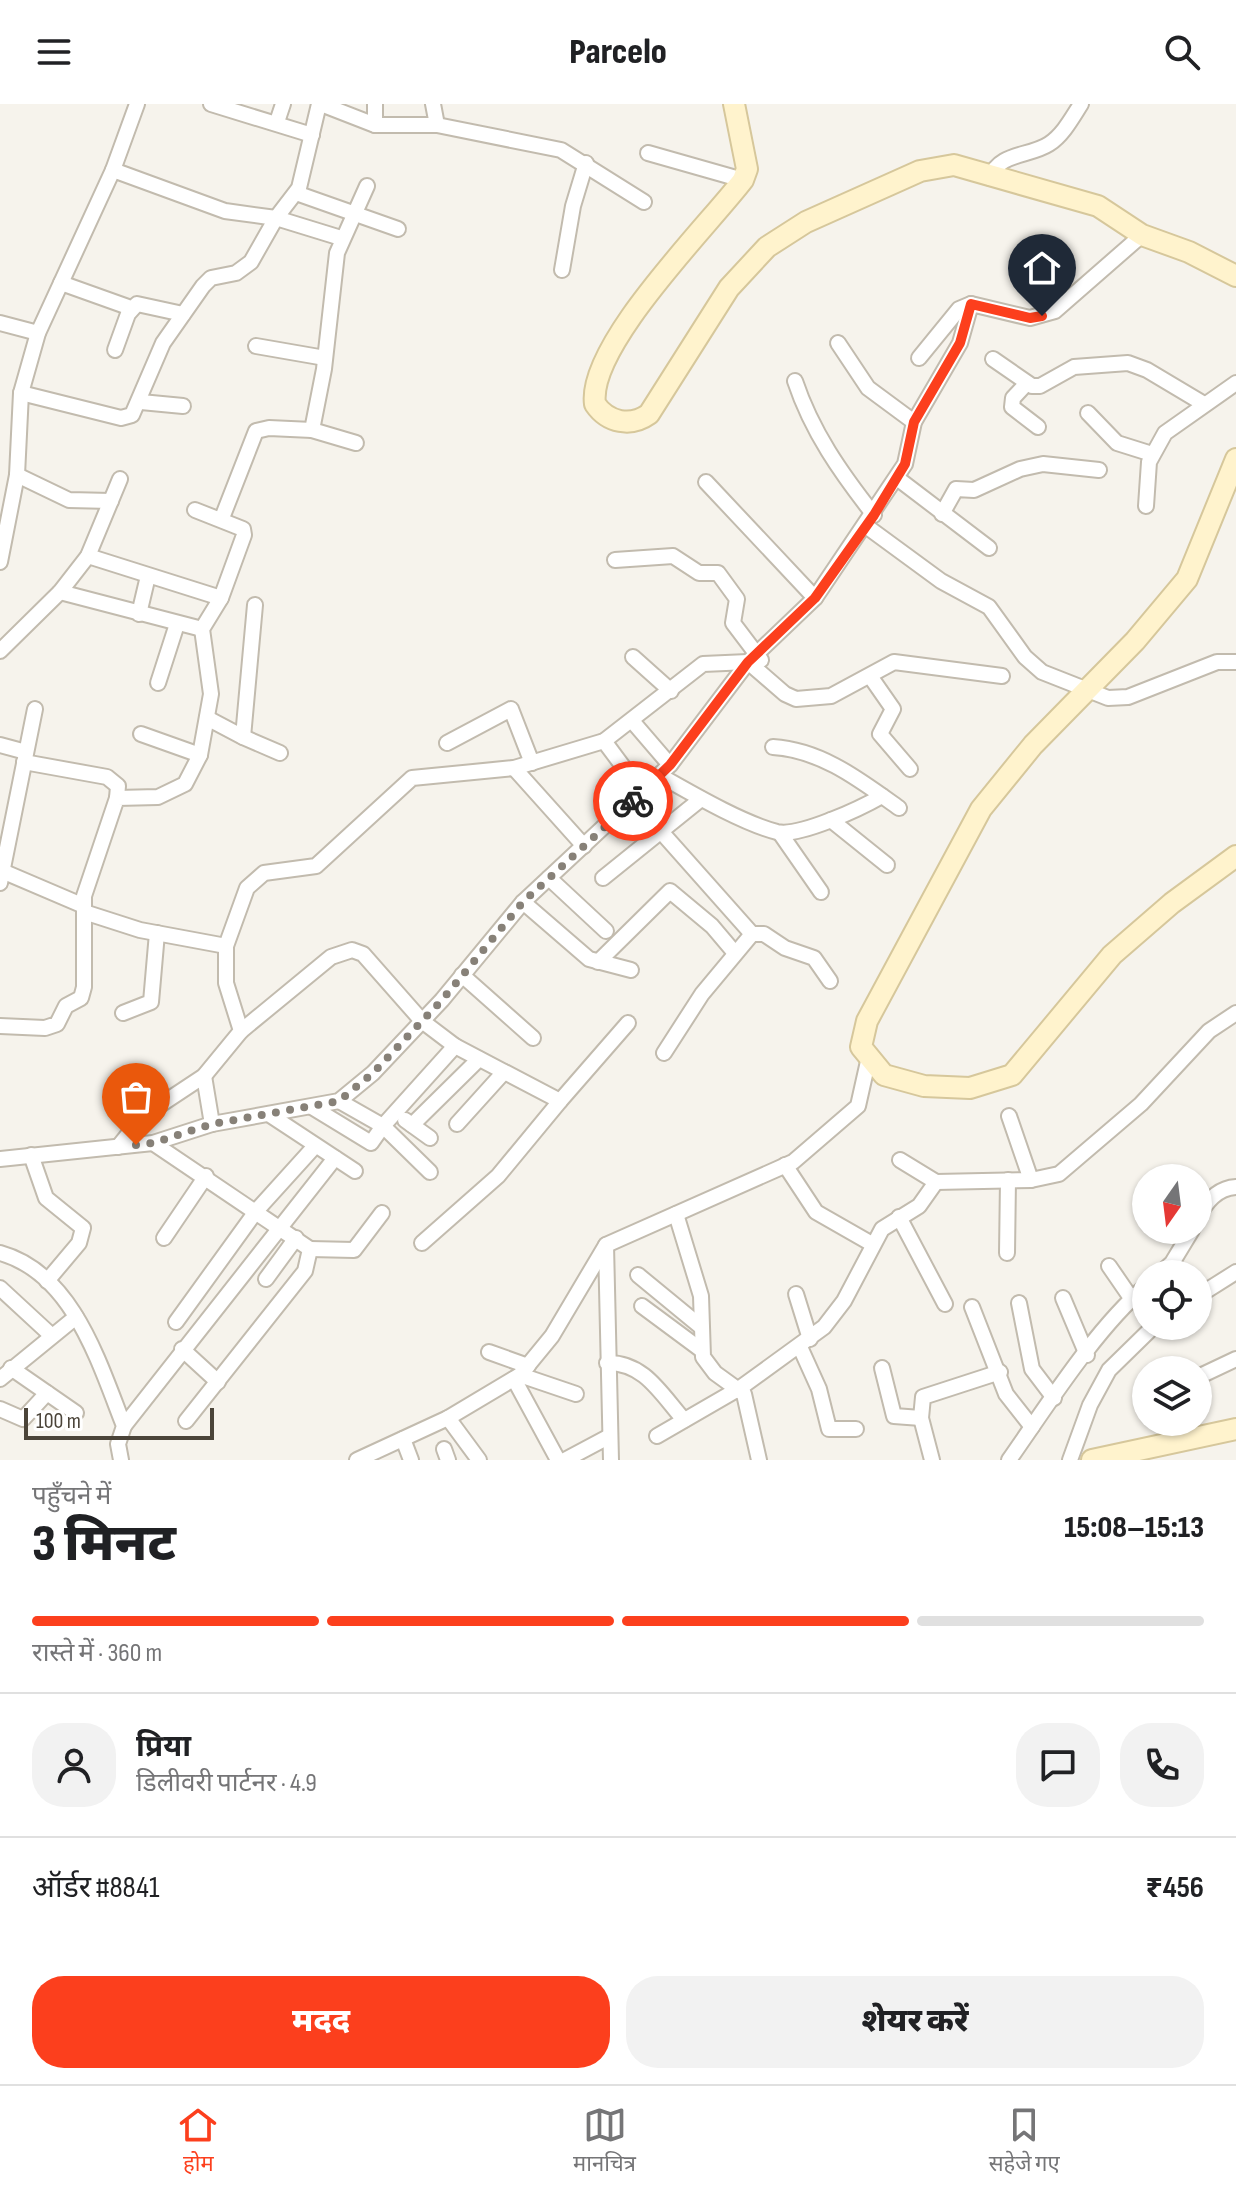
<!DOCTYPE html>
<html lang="hi">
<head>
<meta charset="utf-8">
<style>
	body { margin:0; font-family:"Sofia Sans Condensed","Noto Sans Devanagari",sans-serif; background:#f2f2f2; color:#202124; height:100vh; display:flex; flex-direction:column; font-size:30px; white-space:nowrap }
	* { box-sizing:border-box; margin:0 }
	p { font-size:26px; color:#757577 }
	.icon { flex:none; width:44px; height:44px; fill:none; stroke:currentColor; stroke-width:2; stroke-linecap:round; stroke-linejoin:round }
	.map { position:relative; height:1356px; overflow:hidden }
	.side { display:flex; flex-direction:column; background:#fff; flex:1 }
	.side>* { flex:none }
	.needle { width:52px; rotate:194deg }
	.fabs { position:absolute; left:1132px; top:1060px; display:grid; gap:16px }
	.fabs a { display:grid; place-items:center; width:80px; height:80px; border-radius:50%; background:#fff; box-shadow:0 2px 6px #0004; font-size:40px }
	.scale { position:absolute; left:24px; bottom:20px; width:190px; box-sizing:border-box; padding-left:8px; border:4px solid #4b4439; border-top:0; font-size:22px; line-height:28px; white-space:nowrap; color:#4b4439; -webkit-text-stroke:6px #fff; paint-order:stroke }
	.pin { position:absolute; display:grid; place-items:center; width:68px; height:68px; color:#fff; margin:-82px -34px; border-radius:50% 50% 50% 0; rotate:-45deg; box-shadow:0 0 8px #0007 }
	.pin .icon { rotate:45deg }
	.courier { position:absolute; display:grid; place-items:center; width:80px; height:80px; margin:-40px; border:6px solid #fc3f1d; border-radius:50%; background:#fff; color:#222; box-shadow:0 2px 10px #0007 }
	.overview em { font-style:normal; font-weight:800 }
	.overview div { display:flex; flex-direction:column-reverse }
	.overview { display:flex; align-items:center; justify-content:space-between; height:136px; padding:0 32px }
	h1 { font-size:52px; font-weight:800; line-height:60px }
	.bar { display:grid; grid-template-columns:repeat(4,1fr); gap:12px 8px; align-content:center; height:96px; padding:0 32px }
	.bar i { height:10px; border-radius:6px; background:#e0e0e0 }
	.bar .active { background:#fc3f1d }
	.bar p { grid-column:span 4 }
	.line { display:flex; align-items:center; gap:20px; padding:0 32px; border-top:2px solid #e0e0e0 }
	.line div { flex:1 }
	.round { display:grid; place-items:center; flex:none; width:84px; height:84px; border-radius:32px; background:#f2f2f2 }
	.action { display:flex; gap:16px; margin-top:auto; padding:16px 32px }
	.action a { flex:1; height:92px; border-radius:32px; background:#fc3f1d; color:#fff; font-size:32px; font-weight:800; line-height:92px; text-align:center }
	.action a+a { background:#f2f2f2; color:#202124 }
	header { display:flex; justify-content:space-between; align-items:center; height:104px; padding:0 32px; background:#fff; font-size:36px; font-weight:800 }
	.tabs { display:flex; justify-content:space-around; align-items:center; height:112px; border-top:2px solid #e0e0e0; background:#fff; font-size:22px; color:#757577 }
	.tabs a { display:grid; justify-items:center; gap:4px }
	.tabs .active { color:#fc3f1d }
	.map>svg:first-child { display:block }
</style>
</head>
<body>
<header><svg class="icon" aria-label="menu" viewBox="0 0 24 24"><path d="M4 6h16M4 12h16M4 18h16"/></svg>Parcelo<svg class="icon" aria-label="search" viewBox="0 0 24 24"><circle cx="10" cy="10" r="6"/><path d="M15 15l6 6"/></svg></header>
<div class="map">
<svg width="1236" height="1356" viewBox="0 0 1236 1356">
	<rect width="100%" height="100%" fill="#f6f3ec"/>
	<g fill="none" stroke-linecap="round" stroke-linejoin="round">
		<g stroke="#c2bbae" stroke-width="18">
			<g id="street">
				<polyline points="211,0 312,31"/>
				<polyline points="321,0 375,21 437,21 561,46 644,98"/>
				<polyline points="375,0 375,21"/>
				<polyline points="433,0 437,21"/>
				<polyline points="277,18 283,0"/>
				<polyline points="648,49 743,76"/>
				<polyline points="113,66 137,0"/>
				<path d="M990,74C999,48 1029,53 1049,40C1063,31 1072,14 1081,0"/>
				<polyline points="296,89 398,125"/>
				<polyline points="562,166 573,102 586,59"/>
				<polyline points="61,179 131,204"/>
				<polyline points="0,219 38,229"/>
				<polyline points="838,239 868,284 914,318"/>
				<polyline points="256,242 325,254"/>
				<polyline points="115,246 128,210 137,200 183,210"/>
				<polyline points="919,254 959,205 971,200"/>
				<polyline points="993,255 1032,282 1040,282 1074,263 1128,259 1147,266 1204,300"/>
				<path d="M795,277C812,328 841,369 874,411"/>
				<polyline points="1027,279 1013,294 1012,303 1038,323"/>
				<polyline points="21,289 121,314 132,311 163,239 203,182 211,174 236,169 251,158 276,114 299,84 319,0"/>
				<polyline points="141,298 183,302"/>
				<polyline points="1088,309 1117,339 1152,350"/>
				<polyline points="312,326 356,339"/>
				<polyline points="17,371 69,396 111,397"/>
				<polyline points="897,374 989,444"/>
				<polyline points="706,378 815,494"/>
				<polyline points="1146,402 1149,358 1165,329 1236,279"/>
				<polyline points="942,410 956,385 974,386 1020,365 1043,360 1099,366"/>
				<polyline points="222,414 256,327 269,324 312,326 324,265 337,149 367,82"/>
				<polyline points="866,422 941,477 989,503 1025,553 1042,568 1108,594 1128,593 1217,558 1236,558"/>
				<polyline points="88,452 221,494 244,431 243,425 195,406"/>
				<polyline points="615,456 673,452 699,469 718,469 737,495 733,519 761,556"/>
				<polyline points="0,458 17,371 21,289 38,229 113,66 225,107 276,114 341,134"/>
				<polyline points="60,488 202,525"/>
				<polyline points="139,510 148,472"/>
				<polyline points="0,547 60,488 88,452 120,375"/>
				<polyline points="633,553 671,587"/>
				<polyline points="870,572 893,605 880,630 910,665"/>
				<polyline points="158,579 177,520"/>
				<polyline points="207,614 243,633 255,501"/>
				<polyline points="633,618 670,661"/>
				<polyline points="141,630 200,651"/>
				<polyline points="243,633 280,649"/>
				<polyline points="604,637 642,688"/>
				<polyline points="447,639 511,605 532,659"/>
				<polyline points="0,641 26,648"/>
				<path d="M773,643C822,646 861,677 899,704"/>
				<polyline points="24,658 107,673 118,682 117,694"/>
				<polyline points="514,664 584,742"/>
				<path d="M659,671C691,689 742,719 777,728C800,733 861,704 882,692"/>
				<polyline points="633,696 752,830 702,890 664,949"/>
				<polyline points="831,716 887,761"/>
				<polyline points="780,729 821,788"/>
				<polyline points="2,767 84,802"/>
				<polyline points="549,774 606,827"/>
				<polyline points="603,774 701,695"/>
				<polyline points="0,779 35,605"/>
				<polyline points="523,798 589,855 631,866"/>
				<polyline points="84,808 140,826 226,842"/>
				<polyline points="752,830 764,830 785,844 814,854 830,877"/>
				<polyline points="598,858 670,787 712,822 734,848"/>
				<polyline points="462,871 533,934"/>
				<polyline points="123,909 151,898 157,829"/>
				<polyline points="0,922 45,924 57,920 66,902 81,894 84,883 84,792 117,694 158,693 185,680 200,651 211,590 202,525 221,494"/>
				<polyline points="241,927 331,853 352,846 363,850 422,917 455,942 560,997 628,919"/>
				<polyline points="204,972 212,1020"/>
				<polyline points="312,1003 371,1039 383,1022 339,997"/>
				<polyline points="270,1011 355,1067"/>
				<polyline points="1009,1012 1031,1076"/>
				<polyline points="405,1016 430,1034"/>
				<polyline points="457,1020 504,968"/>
				<polyline points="412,1021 479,955"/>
				<polyline points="153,1039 310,1145 305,1167 186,1317"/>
				<polyline points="118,1043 142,1013 204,972 241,927 226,879 226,842 247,784 264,769 316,762 412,674 514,664 604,637 703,560 748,558 785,590 796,595 831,592 894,558 1002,572"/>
				<polyline points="31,1051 46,1094 83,1124 79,1139 47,1177"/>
				<polyline points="0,1055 153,1039 212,1020 339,997 373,969 442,896 523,798 670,661 748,558 815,494 905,360 914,318 960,239 971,200 1030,214 1055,207 1142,131"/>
				<polyline points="900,1056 936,1078 1031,1076 1059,1070 1141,1000 1209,927 1236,909"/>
				<polyline points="785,1061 816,1108 872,1140"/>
				<polyline points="430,1068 383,1022 455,942"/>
				<polyline points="676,1110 701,1192 703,1253 715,1269 744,1290 759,1356"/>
				<polyline points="899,1113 945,1200"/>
				<path d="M1198,1113C1206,1098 1217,1084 1236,1083"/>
				<polyline points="164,1134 206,1072"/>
				<polyline points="422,1139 498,1072 560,997"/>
				<polyline points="606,1141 611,1356"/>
				<polyline points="310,1145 354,1146 382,1109"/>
				<path d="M0,1149C73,1169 99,1259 124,1322L118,1340L121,1356"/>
				<polyline points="1007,1149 1008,1076"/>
				<polyline points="1109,1162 1131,1194"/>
				<polyline points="1160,1170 1172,1159 1192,1126"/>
				<polyline points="638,1171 700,1222"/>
				<polyline points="266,1175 296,1134"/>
				<polyline points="0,1184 52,1232"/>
				<polyline points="796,1190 810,1235"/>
				<polyline points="1198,1192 1236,1168"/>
				<polyline points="1063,1194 1087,1251"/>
				<polyline points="1019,1199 1032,1265 1054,1294"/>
				<polyline points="642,1202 700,1245"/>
				<polyline points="972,1203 1006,1290 1032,1323"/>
				<polyline points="176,1218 257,1106 315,1042"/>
				<polyline points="800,1243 819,1285 829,1325 856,1325"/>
				<polyline points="182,1245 218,1278"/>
				<polyline points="489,1248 528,1262"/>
				<path d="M607,1259C644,1258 661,1290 684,1316"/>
				<polyline points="11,1264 76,1309"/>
				<polyline points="882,1264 894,1312 921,1314"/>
				<polyline points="520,1271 576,1290"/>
				<polyline points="1198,1273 1236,1255"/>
				<polyline points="0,1275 76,1213"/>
				<polyline points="514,1275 558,1356"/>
				<polyline points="0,1305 23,1315 47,1289"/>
				<polyline points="448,1314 479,1356"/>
				<polyline points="124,1322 335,1054"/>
				<polyline points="657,1332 740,1284 824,1223 844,1197 882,1125 919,1102 936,1078"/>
				<polyline points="403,1335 411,1356"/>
				<polyline points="444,1345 448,1356"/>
				<polyline points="357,1356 448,1314 520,1271 552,1232 606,1141 793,1058 858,1002 869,953"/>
				<polyline points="565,1356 610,1332"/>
				<polyline points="932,1356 921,1314 923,1293 1000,1268"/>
				<path d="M1009,1356C1047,1302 1096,1224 1146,1182"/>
				<polyline points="1070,1356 1090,1301 1109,1266 1154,1222"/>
			</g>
		</g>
		<g stroke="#d6c79b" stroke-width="24">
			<g id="secondary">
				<path d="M734,0L747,65L743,76C707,123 587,242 595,300C608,319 631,323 649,310L729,184L767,143L806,118L920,67L954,61L1098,102L1142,131L1189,148L1236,172"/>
				<polyline points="1236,355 1187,475 1135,537 1033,641 981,705 867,917 861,943 884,971 924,982 970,984 1012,971 1112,851 1172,799 1236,752"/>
				<polyline points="1092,1356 1236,1325"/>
			</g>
		</g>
		<use href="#street" stroke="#fff" stroke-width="14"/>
		<use href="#secondary" stroke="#fff3cd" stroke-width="20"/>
	</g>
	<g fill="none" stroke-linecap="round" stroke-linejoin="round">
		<polyline stroke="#878178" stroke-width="8" stroke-dasharray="0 14.4" points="136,1041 153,1039 212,1020 339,997 373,969 442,896 523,798 633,697"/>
		<polyline stroke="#fc3f1d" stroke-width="10" points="633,697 670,661 748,558 815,494 874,411 905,360 914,318 960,239 971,200 1030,214 1042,212"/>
	</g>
</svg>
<div class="fabs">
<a><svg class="needle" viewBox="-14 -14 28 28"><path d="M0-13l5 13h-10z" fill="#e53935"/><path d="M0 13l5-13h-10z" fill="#757577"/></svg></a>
<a><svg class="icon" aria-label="locate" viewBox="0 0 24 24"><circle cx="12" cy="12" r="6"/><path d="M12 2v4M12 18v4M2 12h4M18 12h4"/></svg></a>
<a><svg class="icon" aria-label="layers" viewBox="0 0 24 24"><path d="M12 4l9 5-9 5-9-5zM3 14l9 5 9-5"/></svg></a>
</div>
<div class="scale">100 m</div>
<div class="pin" style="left:136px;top:1041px;background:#ea580c"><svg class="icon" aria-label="bag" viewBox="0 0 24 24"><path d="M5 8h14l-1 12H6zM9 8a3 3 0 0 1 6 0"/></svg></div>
<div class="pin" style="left:1042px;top:212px;background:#1f2937"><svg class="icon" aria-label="home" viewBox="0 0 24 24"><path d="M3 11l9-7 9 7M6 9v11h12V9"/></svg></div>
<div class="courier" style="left:633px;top:697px"><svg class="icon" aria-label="bike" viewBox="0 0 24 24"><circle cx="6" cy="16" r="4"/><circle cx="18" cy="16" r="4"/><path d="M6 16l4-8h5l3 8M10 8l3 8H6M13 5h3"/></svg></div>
</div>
<section class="side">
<div class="overview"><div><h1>3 मिनट</h1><p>पहुँचने में</p></div><em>15:08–15:13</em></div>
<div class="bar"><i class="active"></i><i class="active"></i><i class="active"></i><i></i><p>रास्ते में · 360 m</p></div>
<div class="line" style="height:144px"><a class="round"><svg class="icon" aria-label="person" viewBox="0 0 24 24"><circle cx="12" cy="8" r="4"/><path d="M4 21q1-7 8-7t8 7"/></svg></a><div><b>प्रिया</b><p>डिलीवरी पार्टनर · 4.9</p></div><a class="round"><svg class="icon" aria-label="chat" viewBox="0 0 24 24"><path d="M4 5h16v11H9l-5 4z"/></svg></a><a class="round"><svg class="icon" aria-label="phone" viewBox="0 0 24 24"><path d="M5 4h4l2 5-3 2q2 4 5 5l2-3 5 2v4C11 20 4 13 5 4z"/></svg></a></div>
<div class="line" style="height:104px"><div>ऑर्डर #8841</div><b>₹456</b></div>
<div class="action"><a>मदद</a><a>शेयर करें</a></div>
</section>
<nav class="tabs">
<a class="active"><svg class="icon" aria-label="home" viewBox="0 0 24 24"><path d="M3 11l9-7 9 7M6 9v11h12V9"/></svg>होम</a>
<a><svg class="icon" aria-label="map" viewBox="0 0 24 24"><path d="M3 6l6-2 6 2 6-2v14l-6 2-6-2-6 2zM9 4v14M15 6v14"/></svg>मानचित्र</a>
<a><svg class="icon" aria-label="saved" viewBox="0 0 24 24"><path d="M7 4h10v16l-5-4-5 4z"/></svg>सहेजे गए</a>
</nav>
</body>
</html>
